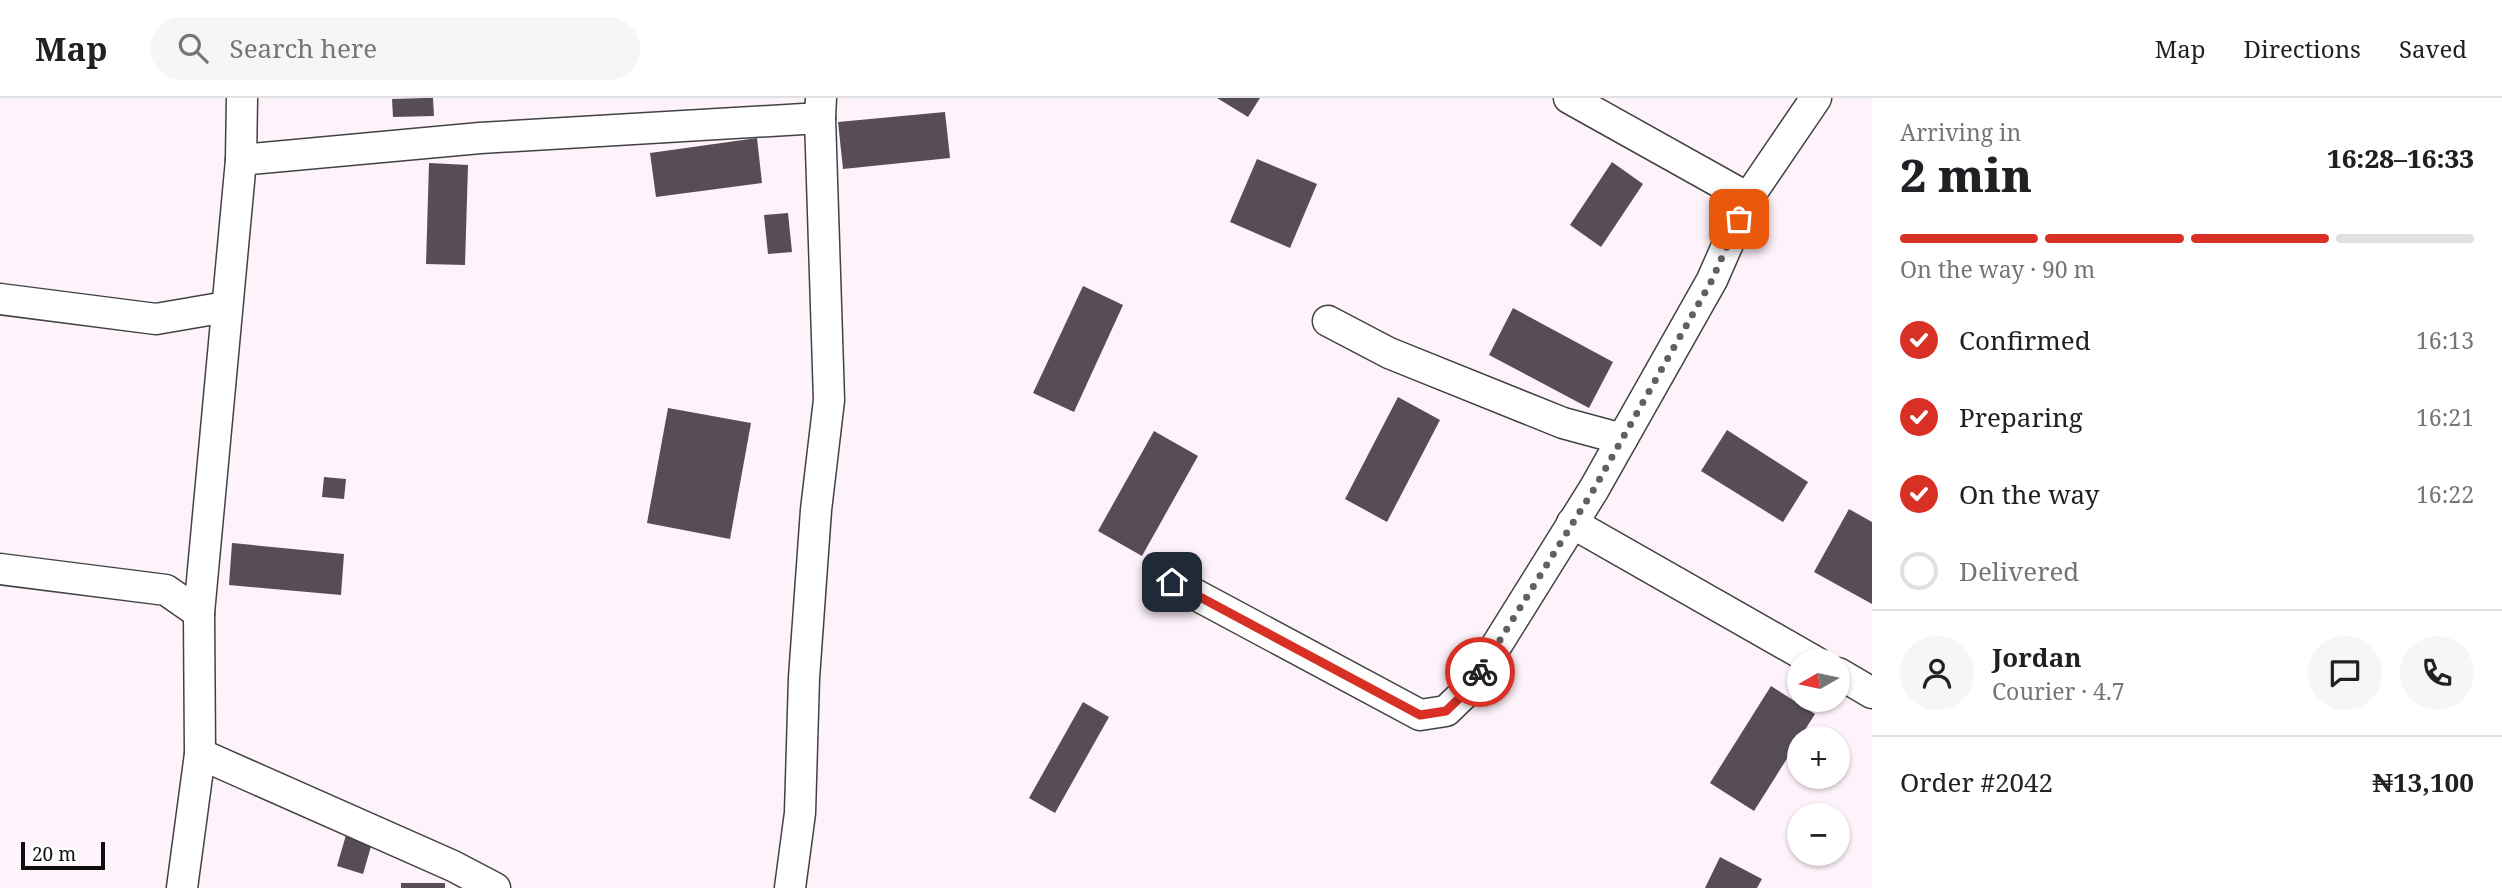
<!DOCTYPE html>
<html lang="en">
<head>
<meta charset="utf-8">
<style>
	body { margin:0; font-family:"Noto Serif",serif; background:#f6f6f6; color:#202124; height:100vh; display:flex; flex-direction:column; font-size:26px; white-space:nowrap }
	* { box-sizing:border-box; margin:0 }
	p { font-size:23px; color:#757577 }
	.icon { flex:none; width:38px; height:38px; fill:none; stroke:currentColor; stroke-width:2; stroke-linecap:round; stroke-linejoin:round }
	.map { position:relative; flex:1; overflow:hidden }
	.details { display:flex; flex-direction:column; background:#fff; width:630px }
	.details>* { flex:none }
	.needle { width:46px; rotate:261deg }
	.fabs { position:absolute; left:1787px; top:551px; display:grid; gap:14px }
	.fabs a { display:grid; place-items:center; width:63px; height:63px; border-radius:50%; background:#fff; box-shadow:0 2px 5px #0004; font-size:35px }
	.scale { position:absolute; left:21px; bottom:18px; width:84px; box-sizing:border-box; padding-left:7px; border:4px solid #0f0f0f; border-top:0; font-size:19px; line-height:24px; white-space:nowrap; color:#0f0f0f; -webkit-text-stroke:5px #fff; paint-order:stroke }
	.pin { position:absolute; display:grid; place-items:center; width:60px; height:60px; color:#fff; margin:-30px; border-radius:14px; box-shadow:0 4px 10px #0006 }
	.courier { position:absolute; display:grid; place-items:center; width:70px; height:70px; margin:-35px; border:5px solid #d93025; border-radius:50%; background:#fff; color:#222; box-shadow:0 2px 9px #0007 }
	.overview em { font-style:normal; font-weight:800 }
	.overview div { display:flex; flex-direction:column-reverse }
	.overview { display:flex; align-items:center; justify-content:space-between; height:119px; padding:0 28px }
	h1 { font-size:46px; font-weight:800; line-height:52px }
	.bar { display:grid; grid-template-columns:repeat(4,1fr); gap:10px 7px; align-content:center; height:84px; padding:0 28px }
	.bar i { height:9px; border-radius:5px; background:#e0e0e0 }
	.bar .current { background:#d93025 }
	.bar p { grid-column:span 4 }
	.line { display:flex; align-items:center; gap:18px; padding:0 28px; border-top:2px solid #e0e0e0 }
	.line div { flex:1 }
	.round { display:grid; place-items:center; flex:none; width:74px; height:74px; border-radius:37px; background:#f6f6f6 }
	ol { padding:0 28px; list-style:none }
	li { display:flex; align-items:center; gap:21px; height:77px }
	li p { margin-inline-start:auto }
	li .icon { padding:7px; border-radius:50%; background:#d93025; color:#fff; stroke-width:4 }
	li:last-child { color:#757577 }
	li i { width:38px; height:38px; border:4px solid #e0e0e0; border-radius:50% }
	header { display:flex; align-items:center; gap:42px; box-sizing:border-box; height:98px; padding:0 35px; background:#fff; border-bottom:2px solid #e0e0e0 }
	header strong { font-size:33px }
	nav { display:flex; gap:38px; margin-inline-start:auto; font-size:24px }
	.search { width:490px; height:63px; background:#f6f6f6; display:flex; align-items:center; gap:18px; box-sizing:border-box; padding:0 24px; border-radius:38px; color:#757577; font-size:26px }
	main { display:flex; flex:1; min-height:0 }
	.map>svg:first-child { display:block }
</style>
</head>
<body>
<header>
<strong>Map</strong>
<div class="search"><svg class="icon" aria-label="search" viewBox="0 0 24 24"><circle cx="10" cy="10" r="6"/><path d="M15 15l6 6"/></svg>Search here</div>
<nav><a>Map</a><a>Directions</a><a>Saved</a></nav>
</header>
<main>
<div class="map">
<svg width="1872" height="790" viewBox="0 0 1872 790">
	<rect width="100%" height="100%" fill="#fef3fa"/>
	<g fill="#574d57">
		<polygon points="424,0 433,0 434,18 393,19 392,1"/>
		<polygon points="1217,0 1260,0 1248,19"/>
		<polygon points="945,14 950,60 843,71 838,24"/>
		<polygon points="757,40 762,85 656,99 650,55"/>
		<polygon points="1257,61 1317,86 1290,150 1230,124"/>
		<polygon points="1612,64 1643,86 1601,149 1570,127"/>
		<polygon points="429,65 468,67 465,167 426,166"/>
		<polygon points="788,115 792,154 768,156 764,117"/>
		<polygon points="1083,188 1123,207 1074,314 1033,295"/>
		<polygon points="1513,210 1613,264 1589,310 1489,257"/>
		<polygon points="1398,299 1440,322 1387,424 1345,401"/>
		<polygon points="668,310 751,325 730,441 647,425"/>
		<polygon points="1727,332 1808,384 1783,424 1701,373"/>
		<polygon points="1154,333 1198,358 1142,458 1098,433"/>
		<polygon points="324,379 346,381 344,401 322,399"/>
		<polygon points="1849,411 1872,424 1872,506 1814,474"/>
		<polygon points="232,445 344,456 341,497 229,487"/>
		<polygon points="1771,588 1815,616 1754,713 1710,685"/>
		<polygon points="1083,604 1109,619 1055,715 1029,700"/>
		<polygon points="346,737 372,745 363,776 337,768"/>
		<polygon points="1720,759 1762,781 1757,790 1705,790"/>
		<rect x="401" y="785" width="44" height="5"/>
	</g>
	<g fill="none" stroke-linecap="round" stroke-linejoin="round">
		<g stroke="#424242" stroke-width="33">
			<g id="minor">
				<polyline points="1569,0 1748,100"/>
				<polyline points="241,62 480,40 820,20 821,0"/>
				<polyline points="0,201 156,221 226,209"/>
				<polyline points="1328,223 1389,255 1563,325 1622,341"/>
				<polyline points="1572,425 1816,564"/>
				<polyline points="0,471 166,492 199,515"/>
				<polyline points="1172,484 1420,617 1446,613 1470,590 1594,391 1712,182 1748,100 1816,0"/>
				<polyline points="1838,575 1872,595"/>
				<polyline points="200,656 453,768 495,790"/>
				<polyline points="182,790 200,656 199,515 241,62 242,0"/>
				<polyline points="790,790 800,715 804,580 816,412 829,302 820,20"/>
			</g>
		</g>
		<use href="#minor" stroke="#fff" stroke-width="30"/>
	</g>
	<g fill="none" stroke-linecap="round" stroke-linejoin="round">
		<polyline stroke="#635f61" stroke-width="7" stroke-dasharray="0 12.6" points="1480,574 1594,391 1712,182 1739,121"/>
		<polyline stroke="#d93025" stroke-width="9" points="1172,484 1420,617 1446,613 1470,590 1480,574"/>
	</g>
</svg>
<div class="fabs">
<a><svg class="needle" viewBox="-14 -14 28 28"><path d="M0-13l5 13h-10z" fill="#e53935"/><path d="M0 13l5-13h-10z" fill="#757577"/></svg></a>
<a>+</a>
<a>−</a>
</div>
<div class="scale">20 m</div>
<div class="pin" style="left:1739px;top:121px;background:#ea580c"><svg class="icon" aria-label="bag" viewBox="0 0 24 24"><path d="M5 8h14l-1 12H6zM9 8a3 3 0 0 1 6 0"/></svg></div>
<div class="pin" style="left:1172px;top:484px;background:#1f2937"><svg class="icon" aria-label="home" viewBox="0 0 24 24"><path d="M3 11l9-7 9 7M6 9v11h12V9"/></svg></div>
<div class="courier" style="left:1480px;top:574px"><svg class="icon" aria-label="bike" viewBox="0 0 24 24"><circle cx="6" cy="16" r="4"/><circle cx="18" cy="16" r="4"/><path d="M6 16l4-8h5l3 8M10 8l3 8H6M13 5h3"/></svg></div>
</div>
<section class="details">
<div class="overview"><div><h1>2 min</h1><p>Arriving in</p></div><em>16:28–16:33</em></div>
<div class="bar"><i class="current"></i><i class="current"></i><i class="current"></i><i></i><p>On the way · 90 m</p></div>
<ol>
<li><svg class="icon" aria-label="check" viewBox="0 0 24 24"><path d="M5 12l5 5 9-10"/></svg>Confirmed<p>16:13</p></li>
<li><svg class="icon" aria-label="check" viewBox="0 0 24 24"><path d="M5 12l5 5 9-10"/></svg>Preparing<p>16:21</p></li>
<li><svg class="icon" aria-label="check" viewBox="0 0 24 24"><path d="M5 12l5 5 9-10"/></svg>On the way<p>16:22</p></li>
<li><i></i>Delivered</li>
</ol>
<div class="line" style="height:126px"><a class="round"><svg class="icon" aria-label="person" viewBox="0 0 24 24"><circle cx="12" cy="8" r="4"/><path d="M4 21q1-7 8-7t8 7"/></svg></a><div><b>Jordan</b><p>Courier · 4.7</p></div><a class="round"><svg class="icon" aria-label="chat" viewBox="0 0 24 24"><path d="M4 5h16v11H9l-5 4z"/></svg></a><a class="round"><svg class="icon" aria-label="phone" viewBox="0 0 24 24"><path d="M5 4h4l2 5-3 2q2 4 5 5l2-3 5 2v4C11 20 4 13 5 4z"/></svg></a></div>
<div class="line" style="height:91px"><div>Order #2042</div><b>₦13,100</b></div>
</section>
</main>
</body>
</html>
